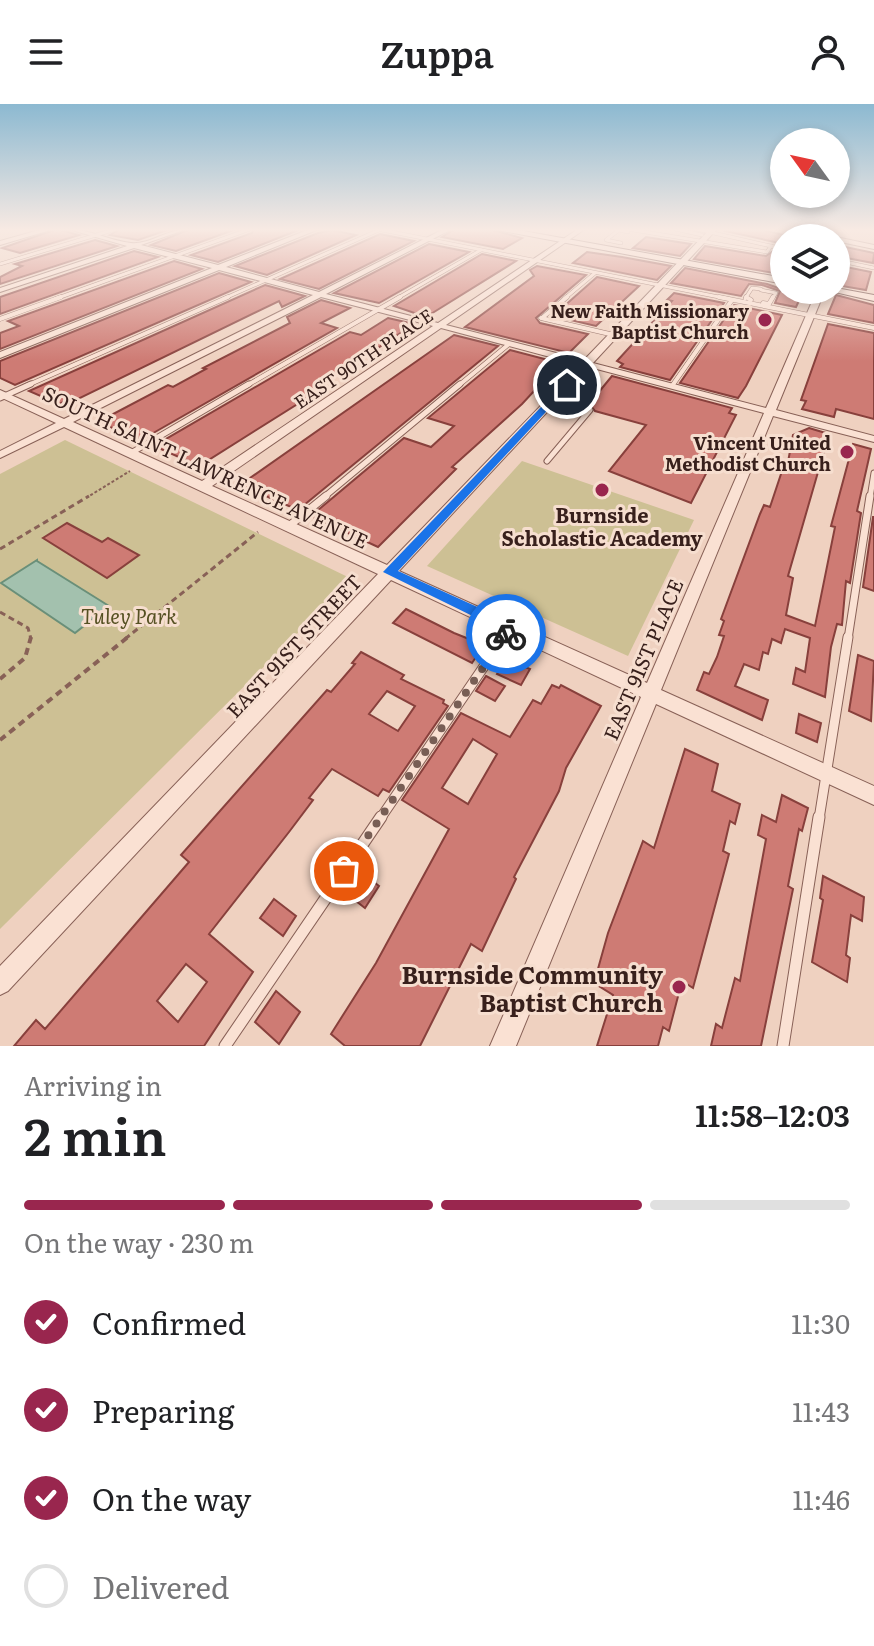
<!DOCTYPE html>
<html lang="en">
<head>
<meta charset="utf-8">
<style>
	body { margin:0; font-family:Literata,serif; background:#f6f6f6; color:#202124; height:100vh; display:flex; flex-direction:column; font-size:30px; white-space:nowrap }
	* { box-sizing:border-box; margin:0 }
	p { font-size:26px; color:#757577 }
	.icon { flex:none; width:44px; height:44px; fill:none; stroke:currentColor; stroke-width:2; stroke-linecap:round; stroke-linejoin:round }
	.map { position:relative; height:942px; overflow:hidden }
	.drawer { display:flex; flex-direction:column; background:#fff; flex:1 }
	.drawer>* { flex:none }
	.needle { width:52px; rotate:303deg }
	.fabs { position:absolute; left:770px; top:24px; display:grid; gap:16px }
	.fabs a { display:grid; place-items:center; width:80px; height:80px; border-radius:50%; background:#fff; box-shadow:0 4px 12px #0003; font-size:40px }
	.pin { position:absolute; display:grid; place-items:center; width:68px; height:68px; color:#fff; margin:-34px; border:4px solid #fff; border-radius:50%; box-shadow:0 2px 8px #0007 }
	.courier { position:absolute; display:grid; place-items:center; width:80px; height:80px; margin:-40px; border:6px solid #1a73e8; border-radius:50%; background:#fff; color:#222; box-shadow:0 2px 10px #0007 }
	.headline em { font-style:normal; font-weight:600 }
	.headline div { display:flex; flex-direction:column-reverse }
	.headline { display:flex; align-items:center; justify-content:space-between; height:136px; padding:0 24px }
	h1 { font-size:52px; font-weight:600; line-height:60px }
	.bar { display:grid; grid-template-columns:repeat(4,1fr); gap:12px 8px; align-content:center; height:96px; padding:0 24px }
	.bar i { height:10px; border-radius:6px; background:#e0e0e0 }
	.bar .on { background:#99264e }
	.bar p { grid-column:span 4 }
	ol { padding:0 24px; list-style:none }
	li { display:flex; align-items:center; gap:24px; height:88px }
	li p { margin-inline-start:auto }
	li .icon { padding:8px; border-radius:50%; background:#99264e; color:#fff; stroke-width:4 }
	li:last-child { color:#757577 }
	li i { width:44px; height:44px; border:4px solid #e0e0e0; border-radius:50% }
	header { display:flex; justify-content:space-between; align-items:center; height:104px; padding:0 24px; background:#fff; font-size:36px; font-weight:600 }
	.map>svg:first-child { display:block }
</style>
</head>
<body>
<header><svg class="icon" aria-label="menu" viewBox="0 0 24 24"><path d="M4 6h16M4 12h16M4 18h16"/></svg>Zuppa<svg class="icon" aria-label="person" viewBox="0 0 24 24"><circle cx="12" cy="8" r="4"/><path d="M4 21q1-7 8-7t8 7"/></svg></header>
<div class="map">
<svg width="874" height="942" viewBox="0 0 874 942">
	<rect width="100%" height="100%" fill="#efd1c0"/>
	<g fill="#cdc094">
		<polygon points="65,336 352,475 0,825 0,370"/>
		<polygon points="522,357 694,416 628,552 427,462"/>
	</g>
	<polygon fill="#a3c1ae" stroke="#6a8f79" stroke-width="2" points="37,456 37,457 109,502 75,529 1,479"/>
	<g fill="#ce7b74" stroke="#88403c" stroke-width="2" fill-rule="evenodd">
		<polygon points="57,125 79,131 20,149 2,144"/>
		<polygon points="120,125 170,125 138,136 110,131"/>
		<polygon points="190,125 236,125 176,147 151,141"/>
		<polygon points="254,125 301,125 218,158 191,151 252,129"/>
		<polygon points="455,125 489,125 522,134 503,145 442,133"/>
		<polygon points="727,125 759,125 784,131 784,140 725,127"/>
		<polygon points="332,126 356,131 267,171 235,162 318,129"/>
		<polygon points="380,130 414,137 319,185 280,175"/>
		<polygon points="646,133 691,140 680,152 633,144"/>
		<polygon points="95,136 117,142 0,180 0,173 22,162 15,160"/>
		<polygon points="429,140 469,148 379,199 334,189"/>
		<polygon points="836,141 874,149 873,159 836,152"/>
		<polygon points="705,142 766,152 773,147 784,149 784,153 774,169 694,155"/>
		<polygon points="134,147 158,153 0,210 0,193"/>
		<polygon points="587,148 622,153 671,162 657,176 573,159"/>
		<polygon points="482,150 516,157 426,213 394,202"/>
		<polygon points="174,157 202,165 0,245 0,229 19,222 8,217"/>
		<polygon points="836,161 871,168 866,186 836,181"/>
		<polygon points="537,162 586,171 536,214 540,219 588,230 569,249 465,223 534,172 530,166"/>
		<polygon points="685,164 767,180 784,186 803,188 796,203 775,199 780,187 762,181 749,180 741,192 671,179"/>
		<polygon points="219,169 251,178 15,281 0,274 0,257"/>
		<polygon points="597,173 639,182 596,222 553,212"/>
		<polygon points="265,181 305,192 282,203 279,197 76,296 72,294 59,300 29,287"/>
		<polygon points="674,189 724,199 670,276 620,263 623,260 617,257 672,197 667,196"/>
		<polygon points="836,191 874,201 874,219 828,210"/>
		<polygon points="321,196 350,204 321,219 337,224 141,336 98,318 168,281 173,283 206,265 203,264 290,219 287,213"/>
		<polygon points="734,201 782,211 746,282 738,294 680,279"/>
		<polygon points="388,214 414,220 312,288 315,289 199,362 154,342 350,228 361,231"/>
		<polygon points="828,220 874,229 874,315 836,305 834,313 802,305 806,297 801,296"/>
		<polygon points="454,231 498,242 298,406 240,381"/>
		<polygon points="510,246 560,259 522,300 452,363 456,365 378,443 311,412 404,334 431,343 454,322 428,314"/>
		<polygon points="612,272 732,304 729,309 736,311 691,399 609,367 646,321 595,307 589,300"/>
		<polygon points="809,324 829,330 788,472 793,474 786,511 815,522 835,423 831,422 853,340 871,345 857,407 861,409 850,479 846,477 842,521 837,520 831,543 825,593 793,580 796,564 805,568 810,534 785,525 781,539 772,535 768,550 763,548 759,566 744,560 735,582 768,596 762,616 697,586 704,568 709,570 717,553 724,532 719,531 724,517 721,515 760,410 764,401 770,403 783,364 788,358 793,331"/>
		<polygon points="873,413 874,413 874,487 863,483"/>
		<polygon points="67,419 102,438 108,434 139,451 107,474 43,434"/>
		<polygon points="406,505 454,529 484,541 472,559 393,519"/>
		<path d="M361,548L404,571L401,575L444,596L443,599L448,602L389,688L383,685L378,692L332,665L309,694L313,696L289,728L209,830L253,868L204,942H14L36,916L45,925L189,758L181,751L327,586L331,588L355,560L352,559ZM387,587L415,602L398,627L369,610ZM186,860L207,878L178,918L157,897Z"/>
		<polygon points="858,551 874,557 871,617 849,607"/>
		<polygon points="506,555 530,565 521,581 497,570"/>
		<polygon points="486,572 505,582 495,597 476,587"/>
		<path d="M552,581L559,584L561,581L601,602L566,664L559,687L514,773L516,775L482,847L471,840L420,942H345L331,930L376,859L449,725L402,696L461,609L510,633L533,596L541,600ZM473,635L497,650L468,700L442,684Z"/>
		<polygon points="799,610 821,619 817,638 796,629"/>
		<polygon points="685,645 718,660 712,687 740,700 735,720 730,717 723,747 729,750 693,884 682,877 669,927 663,923 658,942 597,942 613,891 594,879 608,829 643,737 654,744"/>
		<polygon points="782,691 808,704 802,727 799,725 788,782 793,785 761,942 711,942 716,920 722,924 735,874 740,877 766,735 758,731 762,711 776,718"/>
		<polygon points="358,766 379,782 365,804 343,787"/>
		<polygon points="823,772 864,793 862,817 851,811 846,851 850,854 847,878 812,858 823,796 820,794"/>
		<polygon points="274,795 296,812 283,832 260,814"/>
		<polygon points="276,887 300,908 279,940 255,918"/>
	</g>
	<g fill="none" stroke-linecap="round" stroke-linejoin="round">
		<g stroke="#886157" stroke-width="4">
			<g id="service-far5">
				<polyline points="377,125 729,195"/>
				<polyline points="627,125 767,148 771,142"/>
				<polyline points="675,125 702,131"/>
				<polyline points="696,125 784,145"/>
				<polyline points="621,139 606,136 619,126 628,128"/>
				<polyline points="836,156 874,164"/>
				<polyline points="0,160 116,125"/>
				<polyline points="761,186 776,189 772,195"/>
				<polyline points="55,195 250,125"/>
				<polyline points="223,195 379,126"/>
				<polyline points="396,195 481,146"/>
				<polyline points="564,195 595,169"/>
				<polyline points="745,195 752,184 761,185"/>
			</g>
		</g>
		<g stroke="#886157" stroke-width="5">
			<g id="service-far4">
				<polyline points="719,193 874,224"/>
				<polyline points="746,193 751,196"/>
				<polyline points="763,199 769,200 773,193"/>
				<polyline points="541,214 614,231"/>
				<polyline points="542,214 567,193"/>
				<polyline points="0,215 61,193"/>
				<polyline points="26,282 228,193"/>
				<polyline points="246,282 400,193"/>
				<polyline points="458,282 509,240"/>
				<polyline points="672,282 732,196"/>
			</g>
		</g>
		<g stroke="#886157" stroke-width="7">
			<g id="service-far3">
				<polyline points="0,294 31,280"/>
				<polyline points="131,349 249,280"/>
				<polyline points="547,357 590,306 553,295"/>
				<polyline points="323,394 460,280"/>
				<polyline points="870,394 874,369"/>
			</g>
		</g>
		<g stroke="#886157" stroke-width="9">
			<g id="service-far2">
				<polyline points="289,422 326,392"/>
				<polyline points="503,535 510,524"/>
				<polyline points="848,535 870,392"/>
			</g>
		</g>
		<g stroke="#886157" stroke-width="11">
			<g id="service-far1">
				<polyline points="380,715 504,533"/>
				<polyline points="819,715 848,533"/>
			</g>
		</g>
		<g stroke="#886157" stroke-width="13">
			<g id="service">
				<polyline points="225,942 381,713"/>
				<polyline points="783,942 819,713"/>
			</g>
		</g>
		<g stroke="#886157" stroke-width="2">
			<g id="minor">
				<polygon points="43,125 54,125 0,141 0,137"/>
				<path d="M68,125C90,125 110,137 131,139C149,141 168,125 187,125L141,141L218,161L310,125H319L226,163L319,188L444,125H452L326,190L438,219L578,125H585L446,221L584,256L710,125H717L593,259L766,304L817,186H825L776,306L874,332V338L773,312L661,586L874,682V701L656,600L516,942H490L641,593L391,476L8,887L0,891V862L378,470L64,323L0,354V347L56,319L0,293V286L64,315L313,191L219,166L0,254V248L212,164L134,144L0,188V184L127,142ZM321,193L433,222L202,377L73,318ZM441,224L580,261L387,461L212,382ZM589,263L764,309L647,579L399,467Z"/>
				<polygon points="783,125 796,125 832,134 820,134"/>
				<polygon points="836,133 874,141 874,145 836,137 836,134 834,134"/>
			</g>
		</g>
		<g stroke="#6a423b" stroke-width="2">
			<g id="secondary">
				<polygon points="492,125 512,125 784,174 784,180"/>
				<polygon points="836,184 874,191 874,197 826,186"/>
			</g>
		</g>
		<polyline stroke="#886157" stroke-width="2" stroke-dasharray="3 2" stroke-linecap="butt" points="86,394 130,367"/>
		<g stroke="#886157" stroke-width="3" stroke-dasharray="6 4" stroke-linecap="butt">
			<polyline points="0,445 89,392"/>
			<polyline points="0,508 28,524 31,535"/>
			<polyline points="125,535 258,428"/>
		</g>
		<g stroke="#886157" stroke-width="4" stroke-dasharray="7 5" stroke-linecap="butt">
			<polyline points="0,575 25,554 31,533"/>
			<polyline points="0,636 128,533"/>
		</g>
		<use href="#service-far5" stroke="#fae1d3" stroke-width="3"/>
		<use href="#service-far4" stroke="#fae1d3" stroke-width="4"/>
		<use href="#service-far3" stroke="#fae1d3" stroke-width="5"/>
		<use href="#service-far2" stroke="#fae1d3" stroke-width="7"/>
		<use href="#service-far1" stroke="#fae1d3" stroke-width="9"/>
		<use href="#service" stroke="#fae1d3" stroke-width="11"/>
		<use href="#minor" fill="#fae1d3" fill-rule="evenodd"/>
		<use href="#secondary" fill="#fae1d3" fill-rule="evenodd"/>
		<polyline stroke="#38201c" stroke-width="2" stroke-dasharray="7 7" stroke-linecap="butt" points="870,125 874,126"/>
	</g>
	<linearGradient id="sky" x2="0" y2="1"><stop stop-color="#8cb9d1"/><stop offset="0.49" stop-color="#f8eae3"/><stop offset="1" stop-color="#f8eae3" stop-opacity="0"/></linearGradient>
	<rect width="874" height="257" fill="url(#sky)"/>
	<polygon fill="#1a73e8" points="564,279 571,281 398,467 515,520 515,528 506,536 499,530 501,526 383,468"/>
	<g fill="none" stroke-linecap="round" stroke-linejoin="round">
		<polyline stroke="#785e55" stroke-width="8" stroke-dasharray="0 14.4" points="344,767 506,530"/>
	</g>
	<g fill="#99264e" stroke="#f6decf" stroke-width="3">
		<circle cx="765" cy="216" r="8"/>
		<circle cx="847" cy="348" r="8"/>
		<circle cx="602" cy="386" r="8"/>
		<circle cx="679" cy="883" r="8"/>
	</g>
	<g text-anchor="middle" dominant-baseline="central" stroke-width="6" stroke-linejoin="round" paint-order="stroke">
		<g font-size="18" font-weight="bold" fill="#38201c" stroke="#f6decf" text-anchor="end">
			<text x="749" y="206">New Faith Missionary<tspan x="749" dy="21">Baptist Church</tspan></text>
			<text x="831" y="338">Vincent United<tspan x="831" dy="21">Methodist Church</tspan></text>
		</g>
		<g font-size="18" fill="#38201c" stroke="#f6decf">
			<text transform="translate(363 254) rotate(-34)">EAST 90TH PLACE</text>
		</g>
		<g font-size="20" fill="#38201c" stroke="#f6decf">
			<text transform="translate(206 362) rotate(25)">SOUTH SAINT LAWRENCE AVENUE</text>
			<text transform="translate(293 541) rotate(-47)">EAST 91ST STREET</text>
			<text transform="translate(642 555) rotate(-67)">EAST 91ST PLACE</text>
		</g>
		<g font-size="20" font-weight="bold" fill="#38201c" stroke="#f6decf">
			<text x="602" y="410">Burnside<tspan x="602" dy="23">Scholastic Academy</tspan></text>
		</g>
		<g font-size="20" font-style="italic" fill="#555022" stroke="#f6decf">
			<text x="129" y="511">Tuley Park</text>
		</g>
		<g font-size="24" font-weight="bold" fill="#38201c" stroke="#f6decf" text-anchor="end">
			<text x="663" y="869">Burnside Community<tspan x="663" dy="28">Baptist Church</tspan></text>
		</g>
	</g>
</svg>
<div class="fabs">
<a><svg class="needle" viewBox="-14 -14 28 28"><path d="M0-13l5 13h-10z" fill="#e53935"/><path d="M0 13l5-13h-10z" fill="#757577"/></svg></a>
<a><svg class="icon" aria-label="layers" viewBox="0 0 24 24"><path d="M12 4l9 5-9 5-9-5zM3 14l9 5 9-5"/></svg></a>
</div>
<div class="pin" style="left:344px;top:767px;background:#ea580c"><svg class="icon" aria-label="bag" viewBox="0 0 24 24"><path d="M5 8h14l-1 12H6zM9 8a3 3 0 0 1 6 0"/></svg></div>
<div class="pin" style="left:567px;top:281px;background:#1f2937"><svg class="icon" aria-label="home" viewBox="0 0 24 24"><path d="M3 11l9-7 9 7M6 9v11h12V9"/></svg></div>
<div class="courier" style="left:506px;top:530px"><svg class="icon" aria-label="bike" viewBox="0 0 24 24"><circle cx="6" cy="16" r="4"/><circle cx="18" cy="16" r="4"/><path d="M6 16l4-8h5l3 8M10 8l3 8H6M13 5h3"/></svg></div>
</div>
<section class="drawer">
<div class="headline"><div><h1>2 min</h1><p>Arriving in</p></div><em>11:58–12:03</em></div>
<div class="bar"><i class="on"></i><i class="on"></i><i class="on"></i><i></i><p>On the way · 230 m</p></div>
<ol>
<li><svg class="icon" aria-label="check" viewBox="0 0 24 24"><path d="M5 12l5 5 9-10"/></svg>Confirmed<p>11:30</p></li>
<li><svg class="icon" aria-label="check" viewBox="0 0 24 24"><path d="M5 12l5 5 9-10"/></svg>Preparing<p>11:43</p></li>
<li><svg class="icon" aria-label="check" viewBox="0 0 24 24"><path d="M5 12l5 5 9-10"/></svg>On the way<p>11:46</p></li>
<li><i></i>Delivered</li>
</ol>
</section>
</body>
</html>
